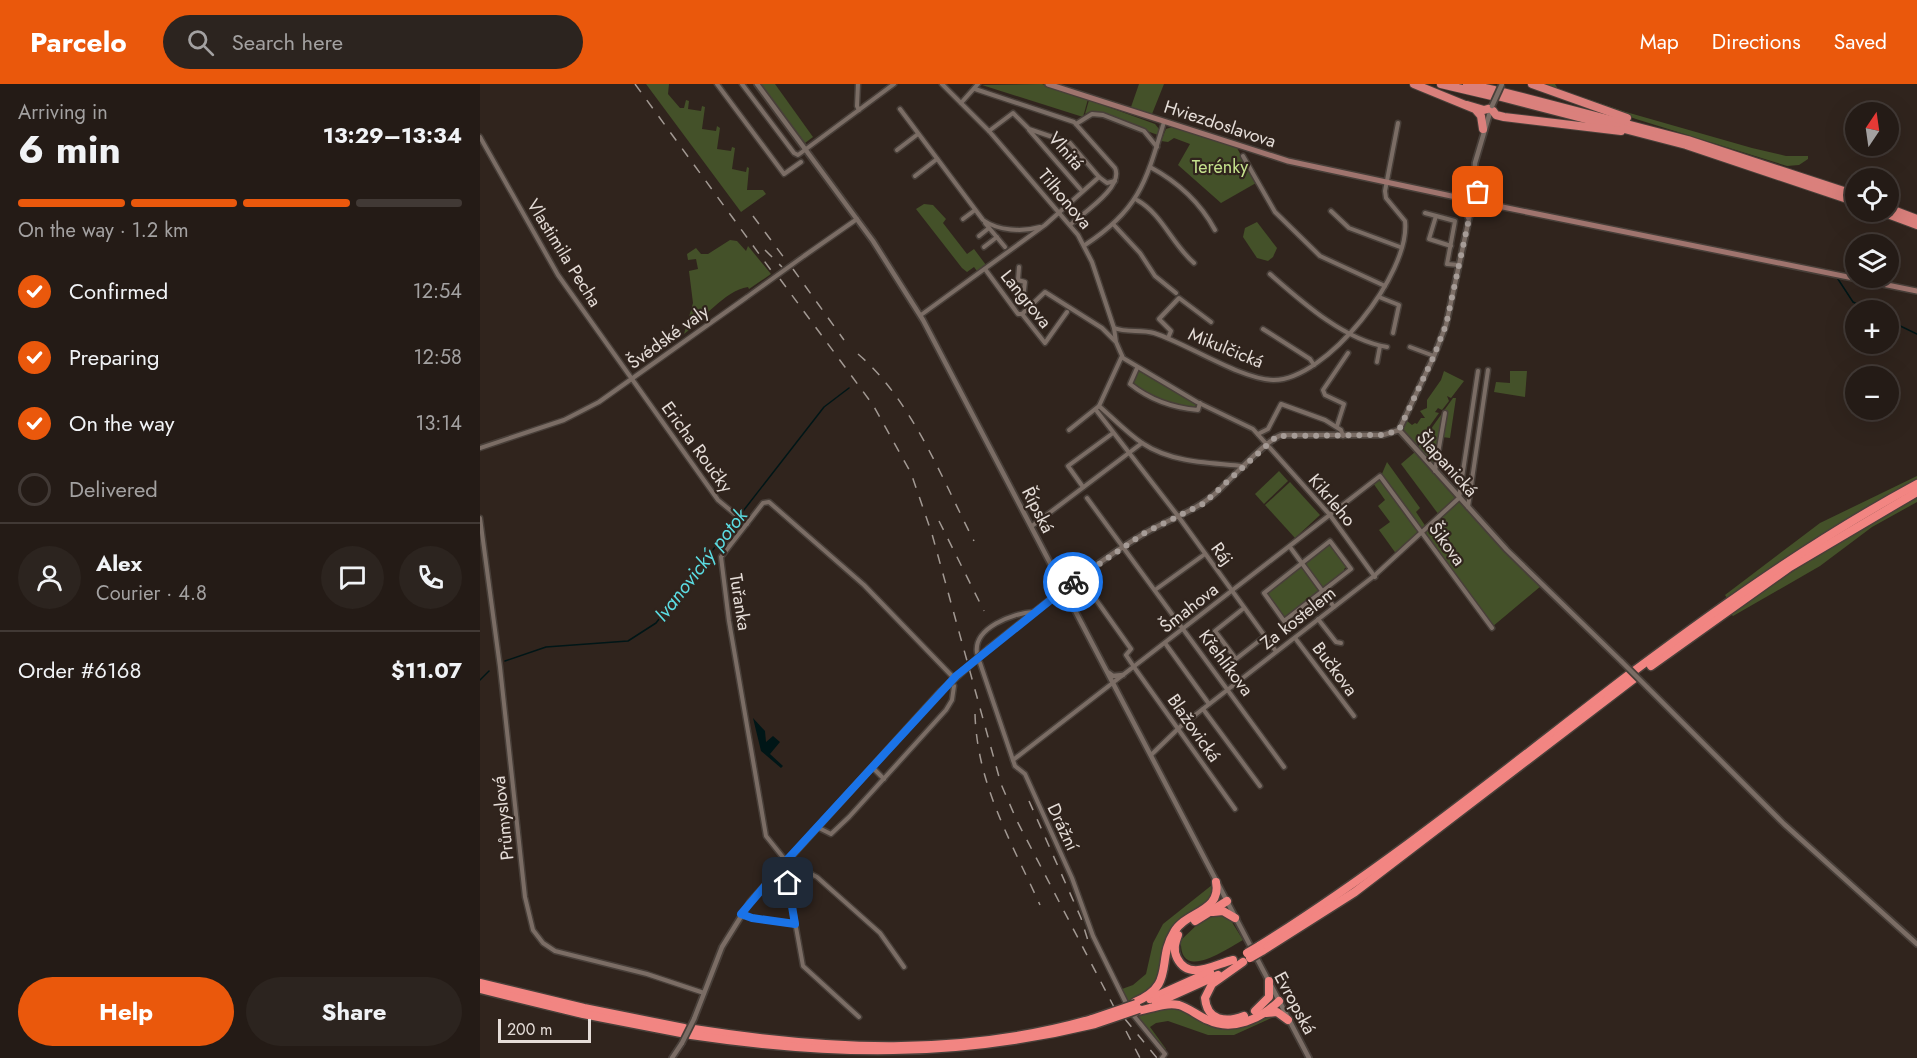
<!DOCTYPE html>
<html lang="en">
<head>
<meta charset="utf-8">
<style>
	body { margin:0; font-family:Jost,sans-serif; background:#2c241f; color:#f1f3f6; height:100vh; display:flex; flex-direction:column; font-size:22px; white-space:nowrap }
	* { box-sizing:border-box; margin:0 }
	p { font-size:20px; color:#a3a1a1 }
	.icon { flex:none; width:33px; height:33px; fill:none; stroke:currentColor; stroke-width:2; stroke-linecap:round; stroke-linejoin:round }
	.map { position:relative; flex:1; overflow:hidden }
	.side { display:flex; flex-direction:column; background:#241b16; width:480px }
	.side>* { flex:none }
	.needle { width:39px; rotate:13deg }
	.fabs { position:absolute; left:1365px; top:18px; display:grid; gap:12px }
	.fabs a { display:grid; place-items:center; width:54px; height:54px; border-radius:50%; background:#241b16; box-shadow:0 6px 24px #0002,0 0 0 2px #413935; font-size:30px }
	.scale { position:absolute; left:18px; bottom:15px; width:93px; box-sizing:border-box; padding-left:6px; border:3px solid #e5ddd8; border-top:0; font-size:16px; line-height:21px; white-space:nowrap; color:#e5ddd8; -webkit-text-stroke:4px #30241d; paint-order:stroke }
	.pin { position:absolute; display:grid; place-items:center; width:51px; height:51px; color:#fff; margin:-26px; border-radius:12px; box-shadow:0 3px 9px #0006 }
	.courier { position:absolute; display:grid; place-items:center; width:60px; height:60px; margin:-30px; border:4px solid #1a73e8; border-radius:50%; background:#fff; color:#222; box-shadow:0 2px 8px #0007 }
	.overview em { font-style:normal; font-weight:700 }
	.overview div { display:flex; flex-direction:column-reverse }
	.overview { display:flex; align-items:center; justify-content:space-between; height:102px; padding:0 18px }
	h1 { font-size:39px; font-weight:700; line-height:45px }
	.bar { display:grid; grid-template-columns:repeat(4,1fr); gap:9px 6px; align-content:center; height:72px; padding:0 18px }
	.bar i { height:8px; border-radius:4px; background:#413935 }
	.bar .on { background:#ea580c }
	.bar p { grid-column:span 4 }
	.line { display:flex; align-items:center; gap:15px; padding:0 18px; border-top:2px solid #413935 }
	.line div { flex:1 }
	.round { display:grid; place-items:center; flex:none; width:63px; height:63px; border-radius:32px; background:#2c241f }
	ol { padding:0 18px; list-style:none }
	li { display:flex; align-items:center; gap:18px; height:66px }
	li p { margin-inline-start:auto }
	li .icon { padding:6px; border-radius:50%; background:#ea580c; color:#fff; stroke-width:4 }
	li:last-child { color:#a3a1a1 }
	li i { width:33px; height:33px; border:3px solid #413935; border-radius:50% }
	.primary-button { display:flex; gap:12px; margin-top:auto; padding:12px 18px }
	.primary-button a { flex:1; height:69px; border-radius:36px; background:#ea580c; color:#fff; font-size:24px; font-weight:700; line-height:69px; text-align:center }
	.primary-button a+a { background:#2c241f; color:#f1f3f6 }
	header { display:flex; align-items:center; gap:36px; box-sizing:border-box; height:84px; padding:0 30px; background:#ea580c; color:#fff }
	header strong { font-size:28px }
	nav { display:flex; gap:33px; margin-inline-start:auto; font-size:21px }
	.search { width:420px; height:54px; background:#2c241f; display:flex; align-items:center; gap:15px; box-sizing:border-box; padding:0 21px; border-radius:33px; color:#a3a1a1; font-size:22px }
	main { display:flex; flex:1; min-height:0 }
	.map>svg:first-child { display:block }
</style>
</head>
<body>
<header>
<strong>Parcelo</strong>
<div class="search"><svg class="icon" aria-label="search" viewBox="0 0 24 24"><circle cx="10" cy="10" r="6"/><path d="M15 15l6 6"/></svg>Search here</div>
<nav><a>Map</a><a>Directions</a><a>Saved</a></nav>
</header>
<main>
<section class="side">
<div class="overview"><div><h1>6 min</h1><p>Arriving in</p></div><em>13:29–13:34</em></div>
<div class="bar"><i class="on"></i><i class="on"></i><i class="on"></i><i></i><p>On the way · 1.2 km</p></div>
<ol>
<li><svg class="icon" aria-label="check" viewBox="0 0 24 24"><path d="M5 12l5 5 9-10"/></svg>Confirmed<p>12:54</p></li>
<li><svg class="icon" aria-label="check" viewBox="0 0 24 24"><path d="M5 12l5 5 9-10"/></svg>Preparing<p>12:58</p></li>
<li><svg class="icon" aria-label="check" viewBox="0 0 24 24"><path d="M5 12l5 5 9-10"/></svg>On the way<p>13:14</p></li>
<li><i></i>Delivered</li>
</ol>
<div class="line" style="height:108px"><a class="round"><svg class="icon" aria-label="person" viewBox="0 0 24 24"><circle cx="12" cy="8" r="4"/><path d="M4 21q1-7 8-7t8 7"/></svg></a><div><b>Alex</b><p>Courier · 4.8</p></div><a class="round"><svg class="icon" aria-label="chat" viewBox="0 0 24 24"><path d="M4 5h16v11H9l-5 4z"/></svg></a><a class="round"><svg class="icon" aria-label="phone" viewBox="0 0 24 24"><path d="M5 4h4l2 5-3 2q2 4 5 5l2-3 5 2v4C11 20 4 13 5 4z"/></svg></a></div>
<div class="line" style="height:78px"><div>Order #6168</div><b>$11.07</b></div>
<div class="primary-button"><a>Help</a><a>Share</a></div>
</section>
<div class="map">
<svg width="1437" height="974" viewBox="0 0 1437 974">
	<rect width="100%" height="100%" fill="#30241d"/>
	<g fill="#445129">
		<polygon points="166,0 189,0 188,10 200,24 204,24 206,16 209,17 208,25 221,27 222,22 225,23 222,45 236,47 237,42 240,44 237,65 251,67 252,63 255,64 252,85 266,88 267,83 269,84 267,106 283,106 286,110 261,128"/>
		<polygon points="280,0 295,0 333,53 325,59"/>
		<polygon points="562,0 608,15 603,33 502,1"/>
		<polygon points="659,0 684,0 672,30 651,23"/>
		<polygon points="1058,0 1075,0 1078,5 1146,28 1272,64 1306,72 1328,72 1328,75 1319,81 1307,82 1156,35"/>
		<polygon points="609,16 675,40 679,45 678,51 611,27 605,30"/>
		<polygon points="692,43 757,64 776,99 741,119 698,81 710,60 694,54 688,58 681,57 686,45"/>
		<polygon points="444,120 453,121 466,135 463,139 487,170 494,165 506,181 497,187 494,183 487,188 482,184 436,125"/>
		<polygon points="777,138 797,164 793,173 788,177 777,174 763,153 765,144"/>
		<path d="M250,156L257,157L266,167L268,162L291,190L269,205L268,203C244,207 223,236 204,250L213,219L209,187L218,185L216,175L208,176L207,170L216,164L221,170H228Z"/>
		<polygon points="657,286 717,320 713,325 687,321 651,299"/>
		<polygon points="964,287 984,297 971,314 967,312 969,317 962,326 958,324 955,328 959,329 936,361 922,344 927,337 932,341 935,339 937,340 941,334 945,334 940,327 947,324 947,316 961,296"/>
		<polygon points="1030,287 1047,287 1045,313 1014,308 1016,298 1030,299"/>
		<polygon points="973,314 976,314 970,354 962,353 956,384 938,363"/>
		<polygon points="935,368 976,415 959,431 921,380"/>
		<polygon points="907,378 940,424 936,428 946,443 977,416 1061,502 1012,543 943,450 917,471 899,446 910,438 898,422 905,416 893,399 901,392"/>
		<polygon points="799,387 808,397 784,420 775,410"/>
		<polygon points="1437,392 1437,396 1359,441 1247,514 1245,511 1340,439"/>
		<polygon points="810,398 840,431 815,454 785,421"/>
		<polygon points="1437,412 1437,418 1392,443 1340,482 1253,532 1250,529 1344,467"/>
		<polygon points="852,460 868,482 864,485 865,489 843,506 823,479 845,462"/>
		<polygon points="821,482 839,508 804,535 786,508"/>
		<path d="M732,801L735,812C721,822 696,834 688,850C672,881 693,901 648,917L642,905L653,901L666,890L673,859L683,840Z"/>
		<path d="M740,830L750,835L763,856C745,866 699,899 701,856L721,837Z"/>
		<polygon points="694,922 730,940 786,930 796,932 754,951 728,951 688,937 676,939 670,943 686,965 684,966 656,931"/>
	</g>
	<polygon fill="#001617" points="273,634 285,647 286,658 293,652 300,658 290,670 303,682 301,684 281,667"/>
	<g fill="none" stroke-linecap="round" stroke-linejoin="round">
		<g stroke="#001617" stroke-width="1.5">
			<polyline points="1356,192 1373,218 1389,226"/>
			<polyline points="1408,236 1437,250"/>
			<polyline points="25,577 66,563 148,557 176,539 344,323 369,304"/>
			<polyline points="0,596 9,587"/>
		</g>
		<g stroke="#483f39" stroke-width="7">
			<g id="minor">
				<polyline points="237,0 304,90 321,78"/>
				<polyline points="262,0 314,69 318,71 414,0"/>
				<polyline points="378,0 377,22 379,26"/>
				<polyline points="462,0 509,47 598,151 612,178 634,244 636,258 643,274 717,318 773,345 850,431 895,493"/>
				<path d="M495,5L594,38L635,84C644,103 603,129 590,141"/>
				<polyline points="481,19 498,0"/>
				<path d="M420,25L503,136C518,147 543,148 560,143"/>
				<polyline points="596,40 612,30 623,31 664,47 677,63"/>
				<polyline points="549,46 602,107"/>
				<polyline points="0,53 78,191 238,416 267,440"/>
				<polyline points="417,66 438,50"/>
				<polyline points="763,72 795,128 840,172 905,202"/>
				<path d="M670,83C698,98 720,118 735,146"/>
				<polyline points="435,92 457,75"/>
				<polyline points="619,93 627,99 635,97"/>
				<path d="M657,116C682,130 692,160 714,179"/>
				<polyline points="851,127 869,144 920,163"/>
				<polyline points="945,129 975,137 967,180 979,181"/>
				<polyline points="956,132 949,155 971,162"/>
				<polyline points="483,135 495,126"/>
				<polyline points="505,139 525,163"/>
				<polyline points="634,141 660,169 675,192 696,209"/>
				<polyline points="499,152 509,144"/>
				<path d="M605,161C659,126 666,98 684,38"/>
				<polyline points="504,163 517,153"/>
				<polyline points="324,172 377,135"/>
				<polyline points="539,183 538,196 545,198 543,215 550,225"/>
				<polyline points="505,185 538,230 542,230 565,259 587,228"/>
				<path d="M790,190C822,218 864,256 907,263"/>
				<polyline points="899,213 919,221 913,249"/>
				<polyline points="542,230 565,208 622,244 635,257"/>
				<polyline points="441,231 565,141 619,93 590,59 549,45 533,29 509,47"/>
				<path d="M634,244C647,249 661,245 674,249C708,260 760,295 793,296C846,297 931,189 925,137L906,114L905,107L918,39"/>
				<polyline points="783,245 830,275 834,281"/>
				<polyline points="688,254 691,247 679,235 699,214 731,238"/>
				<polyline points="930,263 954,272"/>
				<polyline points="897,278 900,262"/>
				<path d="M657,284L650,300C670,316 694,324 718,326L720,319"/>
				<path d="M619,322C633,334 647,349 662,359C692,379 730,379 765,382"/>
				<polyline points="616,326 698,432 795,566"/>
				<polyline points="857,342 864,320 845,311 843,306 868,269"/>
				<polyline points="589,346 619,322 642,272"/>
				<polyline points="778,350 788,345 801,320 845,336 861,346 863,352"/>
				<polyline points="0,364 84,336 119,318 267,213"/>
				<polyline points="955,387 965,329"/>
				<polyline points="603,403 588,382 633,349"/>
				<polyline points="607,414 804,683"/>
				<polyline points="988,423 1008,286"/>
				<polyline points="0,434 20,583 45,813 53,846 63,859 75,867 167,890 224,909"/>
				<polyline points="552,442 662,359"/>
				<polygon points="850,457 871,485 804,537 784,509"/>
				<polyline points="810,463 854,523"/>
				<polyline points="675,506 725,470"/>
				<polyline points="612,510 651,565 646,571 654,583 755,725"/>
				<polyline points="764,524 735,547 756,575 784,553"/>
				<polyline points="838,535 856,558 861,559"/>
				<polyline points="815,554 874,632"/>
				<polyline points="685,559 729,620"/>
				<path d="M497,569C493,544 533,529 553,528"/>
				<polyline points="500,579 535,682 545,690 592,794 613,852 646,919"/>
				<polyline points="723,625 780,702"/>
				<polyline points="671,671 701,642 894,492 979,414 998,287"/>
				<polyline points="533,676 900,392 1012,544"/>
				<polyline points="392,683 404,695"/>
				<polyline points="337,743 351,750 369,733 466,626 472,616 474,602"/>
				<polyline points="308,799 323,882 379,933"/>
				<polyline points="262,830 272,834 315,840"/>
				<polyline points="424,883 400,849 337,793 306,777 286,752 249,537 241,473 283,419 289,418 384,501 471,591"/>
				<polyline points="654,932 685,970 682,974"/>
			</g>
		</g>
		<g stroke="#483f39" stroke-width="8">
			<g id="tertiary">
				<polyline points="277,0 393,157 443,236 829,974"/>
				<polyline points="994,113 995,79 1011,25"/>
				<polyline points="919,346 1027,466 1142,578"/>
				<polyline points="919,346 954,272 966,241 992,121"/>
				<path d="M509,564C560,524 610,482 665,449C689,435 716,427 737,408C751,395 788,354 802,351H903L919,346"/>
				<polyline points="629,589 633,592 643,591"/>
				<polyline points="1167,603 1304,740 1437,860"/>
				<polyline points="214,935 242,863 270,818 460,608"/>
				<polyline points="192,974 202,959"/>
			</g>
		</g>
		<g stroke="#483f39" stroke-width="8">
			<g id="secondary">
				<polyline points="568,0 808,77 990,116"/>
				<polyline points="994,97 1000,113 1008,119"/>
				<polyline points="980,113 990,108 993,97"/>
				<polyline points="990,116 992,122 998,118 1437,207"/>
				<polyline points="988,133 1000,122"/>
			</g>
		</g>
		<g stroke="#483f39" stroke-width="10">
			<g id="trunk">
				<polyline points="934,0 995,25 1001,32 1003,45"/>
				<polyline points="961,0 1012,12"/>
				<polyline points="987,0 1014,6"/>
				<polyline points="1052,0 1147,34"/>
				<polyline points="1023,8 1208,56 1376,111"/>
				<polyline points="1021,13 1206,61 1376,118"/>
				<polyline points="987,21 1004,26 1011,24 1016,31 1024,33 1141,47"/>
				<polyline points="1408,124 1437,135"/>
				<polyline points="1402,128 1437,141"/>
			</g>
		</g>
		<g stroke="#483f39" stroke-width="11">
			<g id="motorway">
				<polyline points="1171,582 1310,483 1437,408"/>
				<path d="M1154,587C1245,519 1337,454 1437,400"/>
				<polyline points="733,828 743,827 755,834"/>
				<polyline points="715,837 747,817"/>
				<path d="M698,851C695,859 693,866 697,874C709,898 735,880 753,876"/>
				<path d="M779,862C910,780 1028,683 1151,589"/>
				<polyline points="782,867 875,808 1155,594"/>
				<path d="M763,878L732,900L725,914C727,937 746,939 764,932"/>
				<polyline points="0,899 104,924 204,944"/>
				<polyline points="0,905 103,930 201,949"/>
				<polyline points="670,915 730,888"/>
				<path d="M655,918C696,901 676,877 694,848C706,827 742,828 736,798"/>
				<polyline points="676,919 738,891"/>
				<polyline points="775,927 789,913 789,897"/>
				<path d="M653,928C668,926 683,918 699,921C709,924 718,932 728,936C752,948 781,935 799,917"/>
				<polyline points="786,929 797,928 808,936"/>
				<path d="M214,945C348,966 480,973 612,935"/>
				<path d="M211,951C352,972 475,974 615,940"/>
			</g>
		</g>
		<use href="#minor" stroke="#7b6d65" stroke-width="4"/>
		<use href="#tertiary" stroke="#7b6d65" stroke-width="4.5"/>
		<use href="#secondary" stroke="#9f746e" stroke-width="5"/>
		<use href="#trunk" stroke="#da807c" stroke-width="8"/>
		<use href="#motorway" stroke="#f28582" stroke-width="8"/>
		<g stroke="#a29993" stroke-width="1.5" stroke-dasharray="10 10" stroke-linecap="butt">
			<polyline points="155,0 293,189"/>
			<polyline points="273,132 308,179"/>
			<polyline points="285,166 302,183"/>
			<polyline points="313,185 364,256"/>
			<polyline points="300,195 393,321 431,389 452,450 521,700 537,737 634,923"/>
			<path d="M378,270C432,316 462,395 494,457"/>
			<polyline points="459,437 504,527"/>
			<path d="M495,630C497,701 532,759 560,821"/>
			<polyline points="549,717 601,834 610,863"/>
			<polyline points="645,935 677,974"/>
			<polyline points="646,947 660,974"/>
		</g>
		<g stroke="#483f39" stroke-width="7" stroke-linecap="butt">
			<polyline id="minor-bridge" points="267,213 324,172"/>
		</g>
		<g stroke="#483f39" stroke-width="8" stroke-linecap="butt">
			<g id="tertiary-bridge">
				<polyline points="1012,22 1022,0"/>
				<polyline points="1142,578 1167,603"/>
				<polyline points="460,608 509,564"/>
				<polyline points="202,959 214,935"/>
			</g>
		</g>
		<g stroke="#483f39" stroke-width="11" stroke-linecap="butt">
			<g id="motorway-bridge">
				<polyline points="767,869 779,862"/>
				<polyline points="770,874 782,867"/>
				<polyline points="612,935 656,920"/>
				<polyline points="615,940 659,925"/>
			</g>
		</g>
		<use href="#minor-bridge" stroke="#7b6d65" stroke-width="4"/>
		<use href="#tertiary-bridge" stroke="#7b6d65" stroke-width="4.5"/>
		<use href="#motorway-bridge" stroke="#f28582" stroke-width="8"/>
	</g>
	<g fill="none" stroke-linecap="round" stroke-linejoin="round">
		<polyline stroke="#a69c97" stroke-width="6" stroke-dasharray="0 10.8" points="593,498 666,448 723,420 797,352 903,351 919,346 953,274 966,241 992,121 989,116 994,113 994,97 998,108"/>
		<polyline stroke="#1a73e8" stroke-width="8" points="308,799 315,840 272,834 261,830 306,777 476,592 593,498"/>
	</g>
	<g text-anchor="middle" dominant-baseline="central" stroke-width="4.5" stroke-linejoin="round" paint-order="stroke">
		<g font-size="18" fill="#e5ddd8" stroke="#30241d">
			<text transform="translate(740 40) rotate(18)">Hviezdoslavova</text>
			<text transform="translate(586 67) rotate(49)">Vlnitá</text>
			<text transform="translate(585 115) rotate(50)">Tilhonova</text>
			<text transform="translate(84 169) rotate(58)">Vlastimila Pecha</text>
			<text transform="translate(546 215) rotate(51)">Langrova</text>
			<text transform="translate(188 253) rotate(-36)">Švédské valy</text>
			<text transform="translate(746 264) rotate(22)">Mikulčická</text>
			<text transform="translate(217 363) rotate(54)">Ericha Roučky</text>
			<text transform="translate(967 380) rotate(48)">Šlapanická</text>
			<text transform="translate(852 416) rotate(50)">Kikrleho</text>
			<text transform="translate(558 426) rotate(63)">Řípská</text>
			<text transform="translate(967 460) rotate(54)">Šikova</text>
			<text transform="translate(742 470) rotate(54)">Ráj</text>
			<text transform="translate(260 518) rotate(81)">Tuřanka</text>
			<text transform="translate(709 524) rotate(-38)">Šmahova</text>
			<text transform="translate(818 534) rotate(-38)">Za kostelem</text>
			<text transform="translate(746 579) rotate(53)">Křehlíkova</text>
			<text transform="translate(855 585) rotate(53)">Bučkova</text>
			<text transform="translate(714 644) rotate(55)">Blažovická</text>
			<text transform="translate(23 734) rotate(-96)">Průmyslová</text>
			<text transform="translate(583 743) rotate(65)">Drážní</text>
			<text transform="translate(815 919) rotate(62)">Evropská</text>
		</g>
		<g font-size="18" fill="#c5e18d" stroke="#30241d">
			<text x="740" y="83">Terénky</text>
		</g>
		<g font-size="20" font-style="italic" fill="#5bdce2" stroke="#30241d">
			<text transform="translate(221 481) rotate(-52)">Ivanovický potok</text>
		</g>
	</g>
</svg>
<div class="fabs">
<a><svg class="needle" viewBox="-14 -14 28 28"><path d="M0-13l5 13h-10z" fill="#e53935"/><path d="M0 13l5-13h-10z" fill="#a3a1a1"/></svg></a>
<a><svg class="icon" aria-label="locate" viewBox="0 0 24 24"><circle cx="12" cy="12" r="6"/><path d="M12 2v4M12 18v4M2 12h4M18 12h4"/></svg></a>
<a><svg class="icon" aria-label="layers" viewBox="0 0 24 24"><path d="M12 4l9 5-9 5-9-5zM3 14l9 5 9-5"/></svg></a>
<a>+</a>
<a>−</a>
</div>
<div class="scale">200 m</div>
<div class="pin" style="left:998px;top:108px;background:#ea580c"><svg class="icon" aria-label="bag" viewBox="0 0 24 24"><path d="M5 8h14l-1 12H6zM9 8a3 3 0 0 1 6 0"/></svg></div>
<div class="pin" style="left:308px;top:799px;background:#1f2937"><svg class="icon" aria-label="home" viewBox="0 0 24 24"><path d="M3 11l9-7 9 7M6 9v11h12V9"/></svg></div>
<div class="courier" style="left:593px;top:498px"><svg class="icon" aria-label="bike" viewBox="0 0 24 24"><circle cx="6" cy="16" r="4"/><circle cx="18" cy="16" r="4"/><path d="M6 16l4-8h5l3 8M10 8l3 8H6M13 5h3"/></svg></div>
</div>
</main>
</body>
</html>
